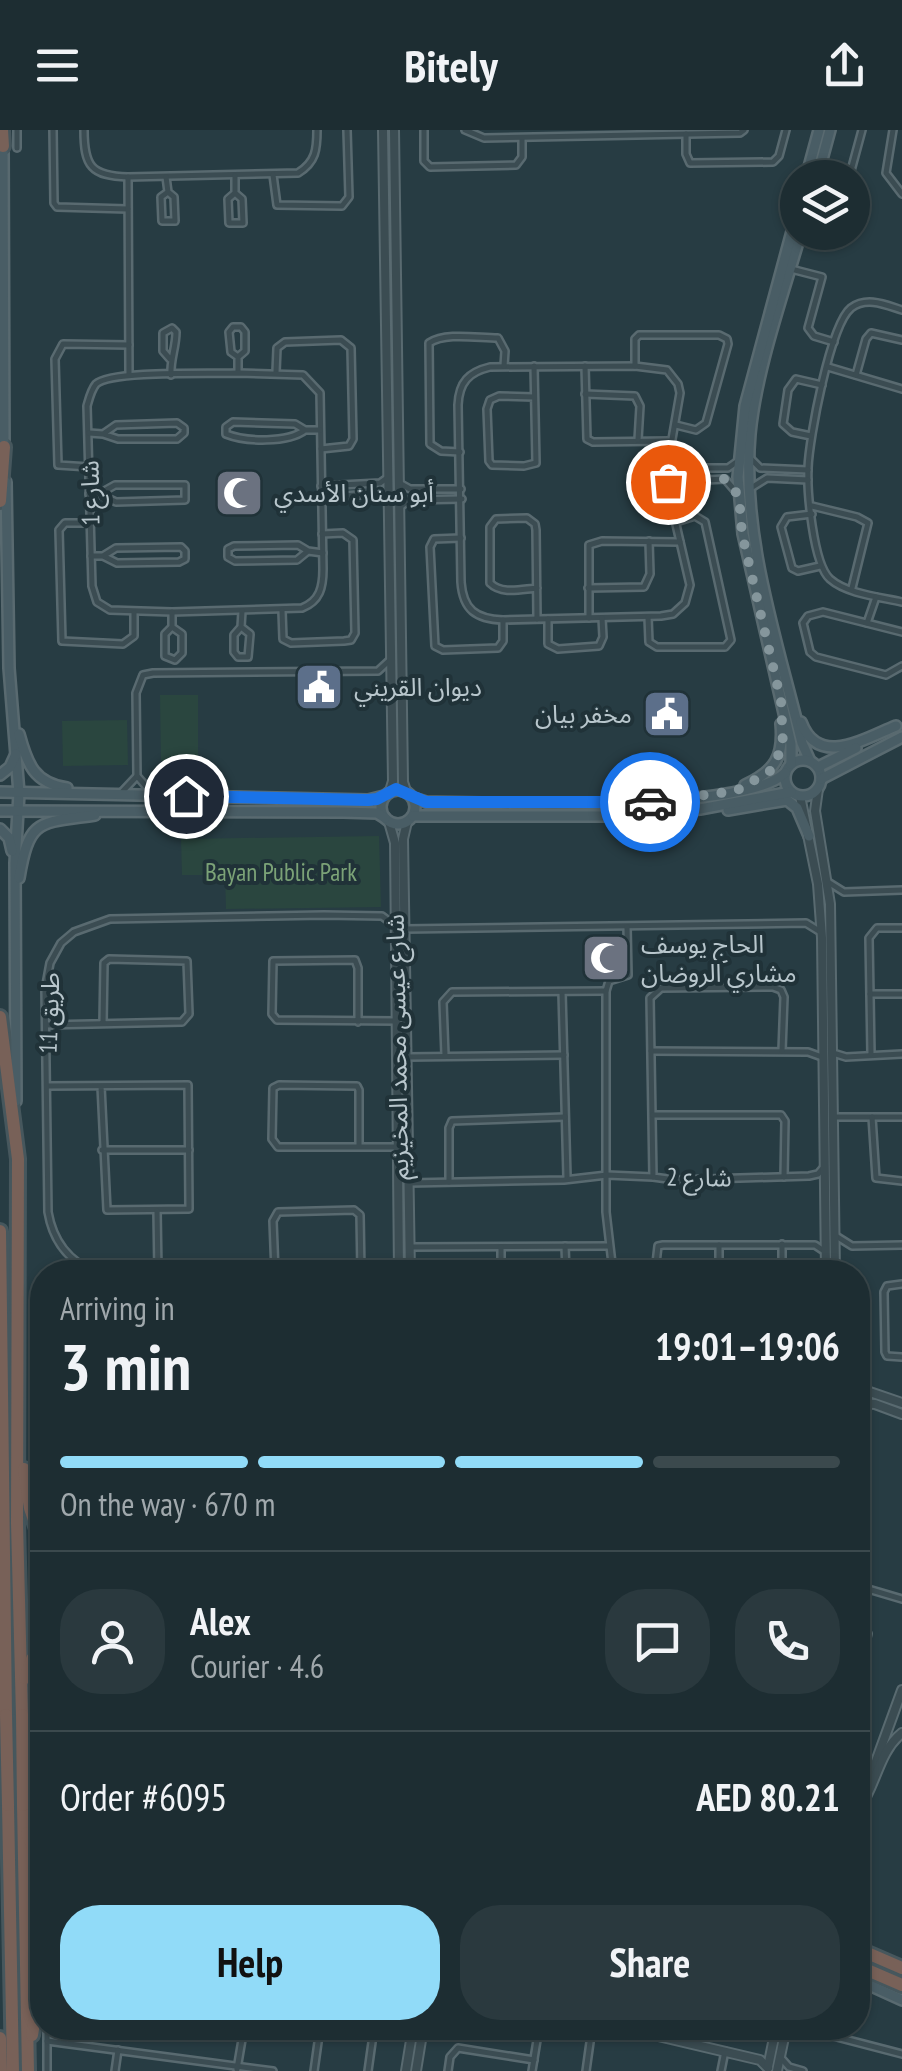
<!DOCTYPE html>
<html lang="en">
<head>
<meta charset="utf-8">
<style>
	body { margin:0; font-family:"PT Sans Narrow","Noto Sans Arabic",sans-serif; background:#2a393e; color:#f1f3f6; height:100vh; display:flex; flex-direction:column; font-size:38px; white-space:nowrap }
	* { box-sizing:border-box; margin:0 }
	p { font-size:32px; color:#a0a8ac }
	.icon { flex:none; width:55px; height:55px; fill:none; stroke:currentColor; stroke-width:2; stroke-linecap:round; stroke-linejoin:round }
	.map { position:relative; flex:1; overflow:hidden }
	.drawer { position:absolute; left:30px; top:1130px; width:840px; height:780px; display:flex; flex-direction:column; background:#1d2d32; border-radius:40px; box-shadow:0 2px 8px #0004,0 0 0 2px #3b494d }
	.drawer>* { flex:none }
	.tools { position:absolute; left:780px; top:30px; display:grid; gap:20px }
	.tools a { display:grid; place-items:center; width:90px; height:90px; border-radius:50%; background:#1d2d32; box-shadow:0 2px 8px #0004,0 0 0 2px #3b494d; font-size:50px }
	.pin { position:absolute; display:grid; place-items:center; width:85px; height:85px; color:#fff; margin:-42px; border:5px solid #fff; border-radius:50%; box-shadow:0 2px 10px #0007 }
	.courier { position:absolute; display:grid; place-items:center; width:100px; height:100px; margin:-50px; border:8px solid #1a73e8; border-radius:50%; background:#fff; color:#222; box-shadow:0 2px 12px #0007 }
	.summary em { font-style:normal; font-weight:600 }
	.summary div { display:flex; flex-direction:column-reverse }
	.summary { display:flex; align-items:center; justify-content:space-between; height:170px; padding:0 30px }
	h1 { font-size:65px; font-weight:600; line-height:75px }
	.bar { display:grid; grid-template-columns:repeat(4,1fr); gap:15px 10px; align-content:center; height:120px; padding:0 30px }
	.bar i { height:12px; border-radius:8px; background:#3b494d }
	.bar .current { background:#91dbf8 }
	.bar p { grid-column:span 4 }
	.line { display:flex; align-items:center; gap:25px; padding:0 30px; border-top:2px solid #3b494d }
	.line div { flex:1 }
	.round { display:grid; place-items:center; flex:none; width:105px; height:105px; border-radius:40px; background:#2a393e }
	.action { display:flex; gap:20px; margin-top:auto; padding:20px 30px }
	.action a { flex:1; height:115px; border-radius:40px; background:#91dbf8; color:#111; font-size:40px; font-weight:600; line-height:115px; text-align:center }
	.action a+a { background:#2a393e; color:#f1f3f6 }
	header { display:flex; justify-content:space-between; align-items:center; height:130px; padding:0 30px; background:#1d2d32; font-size:45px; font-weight:600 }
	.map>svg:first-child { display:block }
</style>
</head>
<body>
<header><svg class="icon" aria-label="menu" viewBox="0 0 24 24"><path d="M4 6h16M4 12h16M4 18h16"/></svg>Bitely<svg class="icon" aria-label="share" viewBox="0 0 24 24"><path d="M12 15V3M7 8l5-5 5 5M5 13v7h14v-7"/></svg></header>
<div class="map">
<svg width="902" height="1941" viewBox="0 0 902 1941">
	<rect width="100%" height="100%" fill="#273c43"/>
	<g fill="#2a463f">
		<polygon points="160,565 198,565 198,631 161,631"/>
		<polygon points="127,590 128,635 63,636 62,591"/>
		<polygon points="379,706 381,777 226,779 225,745 182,745 181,709"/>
	</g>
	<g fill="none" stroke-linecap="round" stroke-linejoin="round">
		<g stroke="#596a70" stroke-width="10">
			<g id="minor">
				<polyline points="53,0 54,73 57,77 128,79"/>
				<path d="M84,0C84,36 91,46 128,47L298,43C316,32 317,19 317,0"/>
				<polyline points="424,0 424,31 430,37 516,35 522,27 522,8"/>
				<polyline points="465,0 484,8 740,3 744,0"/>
				<polyline points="893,0 886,43 902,64"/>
				<polyline points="686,4 686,24 690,33 773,32 779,26 786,0"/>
				<polyline points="17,18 17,0"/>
				<polyline points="273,45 277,75 342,76 349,67 347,0"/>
				<polyline points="235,46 235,63 228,69 229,93 243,93 242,69 235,63"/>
				<polyline points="128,47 129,244"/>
				<polyline points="166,47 168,62 174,67 175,91 162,91 161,67 168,62"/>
				<polyline points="849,48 862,0"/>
				<polyline points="791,139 822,147 808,198 814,206 834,212"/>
				<path d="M902,180C886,175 867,166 851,178C830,195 809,309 808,338C807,361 813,434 830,449C847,464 880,467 902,472"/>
				<path d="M170,229L163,221V203L172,198L176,202C176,218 170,229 171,245"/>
				<polyline points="534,236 536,333 524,336 492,335 489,331 487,279 490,270 499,266 534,267"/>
				<polyline points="585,236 587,309 593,312 669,311"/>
				<path d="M635,236L667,240L678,254L680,263L667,338L668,360L690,455L685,473L673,484L661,486L503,490C476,489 463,480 461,452L458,275C459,252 469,242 490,237Z"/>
				<polyline points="635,236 635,209 639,205 719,205 727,209 728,214 706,293 696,300 676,295"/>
				<polyline points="828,237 902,259"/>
				<polyline points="238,242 238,227 245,221 245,202 241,197 233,197 229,202 231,222 238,227"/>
				<polyline points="276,242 277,218 285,212 341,210 351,218 353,309 349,316 321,319"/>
				<path d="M238,243L303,245L320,263L323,439C323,457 320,471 302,478L172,482L110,480L97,472L92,456L87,276C89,269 91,260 96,254C110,240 213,244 238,243Z"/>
				<polyline points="856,245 866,209 871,203 902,210"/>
				<polyline points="585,264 635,266 640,276 638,310"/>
				<path d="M305,300C288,313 246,312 226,304V297L233,292L295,294L305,300H320"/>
				<polyline points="89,303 103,304 116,295 177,293 184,298 184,303 177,309 118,309 103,304"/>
				<polyline points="811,306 792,302 783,294 788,260 796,249 822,255"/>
				<path d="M460,322L441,321L430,314L429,213C446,202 477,208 498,208L505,221L504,236"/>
				<polyline points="750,328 760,338 808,340"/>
				<polyline points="89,337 58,335 55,229 63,214 129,215"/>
				<polyline points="667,338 728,338 738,331"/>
				<polyline points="667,352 725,349 737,363"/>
				<polyline points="401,354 410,359 461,359"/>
				<polyline points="321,356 380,353 387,348"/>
				<polyline points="751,358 767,348 808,350"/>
				<polyline points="89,364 99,364 115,355 185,355 185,370 116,372 99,364"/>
				<polyline points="322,367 377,364 387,370"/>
				<polyline points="812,376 857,387 868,393 852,458"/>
				<polyline points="400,377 409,370 462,369"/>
				<polyline points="812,384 787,387 781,397 792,438 798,441 820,436"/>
				<polyline points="90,393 65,393 59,400 62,511 123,514 134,506 134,483"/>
				<polyline points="461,408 434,409 430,417 435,516 443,520 498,518 503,511 503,490"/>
				<polyline points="308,421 297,430 235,431 228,427 228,419 234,416 298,415 308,421 323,423"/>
				<polyline points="91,426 103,426 117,433 179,432 185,429 185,421 181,417 116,418 103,426"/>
				<path d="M537,458C522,459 502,465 490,453V397L496,389L527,388L535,394L536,400L537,489"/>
				<polyline points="588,458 644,457 650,444 649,411"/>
				<polyline points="282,481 283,509 291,513 344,511 351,510 355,503 353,410 343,403 322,404"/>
				<polyline points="648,487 649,512 657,517 725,517 731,510 705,392 695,386 676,392"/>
				<polyline points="589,488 589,415 602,411 680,412"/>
				<polyline points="548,489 548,514 558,519 599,516 603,507 602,488"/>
				<polyline points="867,493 876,467"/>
				<polyline points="172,497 182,504 182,523 175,530 165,526 165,504 172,497 172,482"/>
				<polyline points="241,497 250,504 248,527 238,527 234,522 234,505 241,497 242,481"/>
				<polyline points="902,502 823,482 808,486 803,493 810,522 816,527 886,545 902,536"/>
				<polyline points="122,662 137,646"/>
				<polyline points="152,663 137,646 136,563 143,545 153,543 378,541 391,529"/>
				<polyline points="828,752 844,762 902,760"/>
				<polyline points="405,799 806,793 819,801"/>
				<polyline points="562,862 567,1047"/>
				<polyline points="870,864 902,864"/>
				<polyline points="358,892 358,838 355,830 273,831 272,884 277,890 397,891"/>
				<polyline points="46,895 182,892 189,884 187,831 109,829 104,833 103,894"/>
				<polyline points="651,921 808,922 822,927"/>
				<polyline points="782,921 784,867 781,860 773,857 661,858 650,868 653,1047 675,1050 809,1046 818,1044 824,1037"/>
				<polyline points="833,923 846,927 902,924"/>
				<polyline points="871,924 869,808 877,798 902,798"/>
				<polyline points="445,925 443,872 452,862 606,861"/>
				<polyline points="407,927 564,925"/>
				<polyline points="47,956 188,955 189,1079 107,1080 101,956"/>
				<polyline points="653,985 781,985 785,991 784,1047"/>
				<polyline points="835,987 902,987"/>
				<polyline points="872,987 876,1048 902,1051"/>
				<polyline points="359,1017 359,960 357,956 279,955 273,958 272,1009 278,1017 398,1017"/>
				<polyline points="102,1020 189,1020"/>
				<polyline points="449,1052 449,998 452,991 565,987"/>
				<polyline points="409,1053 564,1050 607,1045 653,1047"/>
				<polyline points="157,1081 158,1142"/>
				<polyline points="836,1106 852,1116 902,1115"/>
				<polyline points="719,1115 719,1142"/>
				<polyline points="565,1116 566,1142"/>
				<polyline points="410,1117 608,1116"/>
				<polyline points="501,1117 501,1142"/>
				<path d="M95,1142C68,1131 53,1111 48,1082L45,860L50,833L61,813L74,802L110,789L324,785L382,786L394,795"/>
				<polyline points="275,1142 273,1091 278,1082 354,1080 360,1085 361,1142"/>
				<polyline points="385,1142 398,1130"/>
				<polyline points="613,1142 606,1082 606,861 609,851 628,845 627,797"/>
				<polyline points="655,1142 658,1116 663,1115 815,1115 824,1121"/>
				<polyline points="782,1142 782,1114"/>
				<polyline points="902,1154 887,1156 884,1162 885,1222 887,1226 902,1227"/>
				<polyline points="858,1456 902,1469"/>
				<polyline points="858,1496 868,1504 858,1540"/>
				<polyline points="47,1898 47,1941"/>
				<polyline points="802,1898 902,1924"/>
				<polyline points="47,1911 273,1941"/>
				<polyline points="781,1928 789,1937 803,1941"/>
				<polyline points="237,1939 244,1898"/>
				<polyline points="115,1941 118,1920"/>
				<polyline points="314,1941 320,1898"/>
				<polyline points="368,1941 374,1898"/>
				<polyline points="448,1941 450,1927 458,1918 534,1930"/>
				<polyline points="532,1941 539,1898"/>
				<polyline points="586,1941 592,1898"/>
				<polyline points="721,1941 725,1921"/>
			</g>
		</g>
		<g stroke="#596a70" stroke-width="12">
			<g id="tertiary">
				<polyline points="383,0 393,651 390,661"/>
				<polyline points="394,0 403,652 406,661"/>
				<polyline points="818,659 815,681 830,774 835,1142"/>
				<polyline points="800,666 818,754 822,808 826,1142"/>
				<polyline points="389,692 395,713 399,1142"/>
				<polyline points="407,692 403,709 410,1142"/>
				<polyline points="858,1258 902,1273"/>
				<polyline points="858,1273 875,1274 902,1284"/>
				<polyline points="858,1671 871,1645 902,1560"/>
				<path d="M858,1680C876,1657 878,1622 902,1603"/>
				<polyline points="624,1898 760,1930 768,1938"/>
				<polyline points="768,1937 776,1898"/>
				<polyline points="406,1941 413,1898"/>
				<polyline points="416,1941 423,1898"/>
				<polyline points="777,1941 786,1898"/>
			</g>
		</g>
		<g stroke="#596a70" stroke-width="14">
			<g id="secondary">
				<polyline points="3,12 4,322"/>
				<polyline points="806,48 819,0"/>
				<polyline points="817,48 830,0"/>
				<path d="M801,102C783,165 756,240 750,304C741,408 778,513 802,613L810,631"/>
				<polyline points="6,352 9,538 19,663 15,733 16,971"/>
				<path d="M801,592C818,638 864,609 896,596"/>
				<path d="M19,604C27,634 34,653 67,658"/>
				<circle cx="803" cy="648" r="18"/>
				<polyline points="791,634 791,614 743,404 738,347 745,276 798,79"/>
				<polyline points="818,637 856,618"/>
				<polyline points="0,645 10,637 16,624"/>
				<polyline points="821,649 902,607"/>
				<path d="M745,655C775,641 784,627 781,594"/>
				<circle cx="398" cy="677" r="17"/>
				<polyline points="0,662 368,670 384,666"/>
				<path d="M413,668L426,672C493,673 742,684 785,643"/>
				<polyline points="728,680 787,670 797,678 809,706"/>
				<polyline points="0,681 343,682 377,683 385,688"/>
				<polyline points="413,686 636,686 700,679 791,662"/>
				<polyline points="0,699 9,708 12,721"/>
				<path d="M19,748C29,688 39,693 95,685"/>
				<polyline points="858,1850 902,1870"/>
			</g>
		</g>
		<g stroke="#46575d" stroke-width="18">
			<g id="motorway">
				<polyline points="2,0 3,16"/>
				<polyline points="0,371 4,317"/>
				<polyline points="0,887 18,1029 17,1393 22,1585"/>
				<polyline points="0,1101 6,1585"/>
				<polyline points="24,1339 30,1378 42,1414"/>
				<polyline points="25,1548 32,1529 42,1516"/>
				<polyline points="0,1606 42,1603"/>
				<polyline points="0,1619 42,1617"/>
				<polyline points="0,1634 42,1631"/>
				<polyline points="0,1651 42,1648"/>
				<polyline points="8,1675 13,1941"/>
				<polyline points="23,1675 28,1941"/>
				<polyline points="27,1703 33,1718 42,1731"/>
				<polyline points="858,1819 902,1838"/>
				<polyline points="858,1836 902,1855"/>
				<polyline points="32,1905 42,1847"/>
				<polyline points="0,1908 1,1941"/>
			</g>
		</g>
		<use href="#minor" stroke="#3b4c52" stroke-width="5"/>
		<use href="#tertiary" stroke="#3b4c52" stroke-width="8"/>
		<use href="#secondary" stroke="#495d65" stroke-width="9"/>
		<use href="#motorway" stroke="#786158" stroke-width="12"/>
		<g stroke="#46575d" stroke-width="18" stroke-linecap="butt">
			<g id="motorway-bridge">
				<polyline points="6,1585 8,1675"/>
				<polyline points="22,1585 23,1675"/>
			</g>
		</g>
		<use href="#motorway-bridge" stroke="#786158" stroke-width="12"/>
	</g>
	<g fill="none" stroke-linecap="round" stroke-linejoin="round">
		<polyline stroke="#85969c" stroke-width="10" stroke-dasharray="0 18" points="650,672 736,661 770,641 783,616 781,571 742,404 739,366 725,349 668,352"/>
		<polyline stroke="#1a73e8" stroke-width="12" points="186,666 368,670 377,669 396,659 426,672 650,672"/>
	</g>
	<defs>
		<g id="mosque-square" transform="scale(2.5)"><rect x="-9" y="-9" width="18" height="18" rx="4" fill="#6b7280" stroke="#203238"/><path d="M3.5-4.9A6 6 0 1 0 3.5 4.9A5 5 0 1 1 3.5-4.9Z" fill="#fff"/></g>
		<g id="civic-square" transform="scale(2.5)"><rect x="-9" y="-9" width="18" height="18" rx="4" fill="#5c6f8a" stroke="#203238"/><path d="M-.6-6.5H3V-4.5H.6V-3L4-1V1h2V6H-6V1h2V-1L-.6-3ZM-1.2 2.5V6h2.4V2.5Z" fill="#fff"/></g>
	</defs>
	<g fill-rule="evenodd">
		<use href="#mosque-square" x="239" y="363"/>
		<use href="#civic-square" x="319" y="557"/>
		<use href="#civic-square" x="667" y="584"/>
		<use href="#mosque-square" x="606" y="828"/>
	</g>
	<g text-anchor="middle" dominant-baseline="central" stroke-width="8" stroke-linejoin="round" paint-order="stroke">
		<g font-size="25" fill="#b8c6cc" stroke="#203238">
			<text transform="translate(90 363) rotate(-91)">شارع 1</text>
			<text transform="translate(49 883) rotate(-88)">طريق 11</text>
			<text transform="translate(397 917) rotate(-91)">شارع عيسى محمد المخيزيم</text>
			<text transform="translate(699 1047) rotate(1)">شارع 2</text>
		</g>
		<g font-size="25" fill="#b8c6cc" stroke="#203238" text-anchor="start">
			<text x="274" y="363">أبو سنان الأسدي</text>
			<text x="354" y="557">ديوان القريني</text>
			<text x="632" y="584" text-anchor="end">مخفر بيان</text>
			<text x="641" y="814">الحاج يوسف<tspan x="641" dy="29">مشاري الروضان</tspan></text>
		</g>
		<g font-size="25" fill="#7ba277" stroke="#203238">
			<text x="281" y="742">Bayan Public Park</text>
		</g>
	</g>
</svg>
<div class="tools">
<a><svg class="icon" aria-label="layers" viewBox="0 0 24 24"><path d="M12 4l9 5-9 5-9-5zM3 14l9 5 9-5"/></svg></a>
</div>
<div class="pin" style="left:668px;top:352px;background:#ea580c"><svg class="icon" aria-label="bag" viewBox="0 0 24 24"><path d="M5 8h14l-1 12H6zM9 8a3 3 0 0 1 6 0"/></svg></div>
<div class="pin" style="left:186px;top:666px;background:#1f2937"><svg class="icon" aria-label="home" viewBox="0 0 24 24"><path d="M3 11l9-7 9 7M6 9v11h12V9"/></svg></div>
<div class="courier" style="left:650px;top:672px"><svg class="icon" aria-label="car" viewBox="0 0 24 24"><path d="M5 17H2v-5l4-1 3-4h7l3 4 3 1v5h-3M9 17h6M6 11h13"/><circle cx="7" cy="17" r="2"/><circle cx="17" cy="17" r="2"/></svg></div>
<section class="drawer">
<div class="summary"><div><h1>3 min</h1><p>Arriving in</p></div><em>19:01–19:06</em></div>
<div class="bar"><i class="current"></i><i class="current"></i><i class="current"></i><i></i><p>On the way · 670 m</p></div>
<div class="line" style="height:180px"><a class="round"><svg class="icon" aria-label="person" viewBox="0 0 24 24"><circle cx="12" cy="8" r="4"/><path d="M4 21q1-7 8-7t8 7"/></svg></a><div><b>Alex</b><p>Courier · 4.6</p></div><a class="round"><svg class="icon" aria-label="chat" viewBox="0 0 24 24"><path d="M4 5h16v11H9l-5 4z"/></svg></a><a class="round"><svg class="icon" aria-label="phone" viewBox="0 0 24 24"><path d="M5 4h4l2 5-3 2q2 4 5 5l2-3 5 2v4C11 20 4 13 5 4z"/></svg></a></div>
<div class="line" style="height:130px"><div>Order #6095</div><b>AED 80.21</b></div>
<div class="action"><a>Help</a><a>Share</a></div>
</section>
</div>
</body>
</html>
